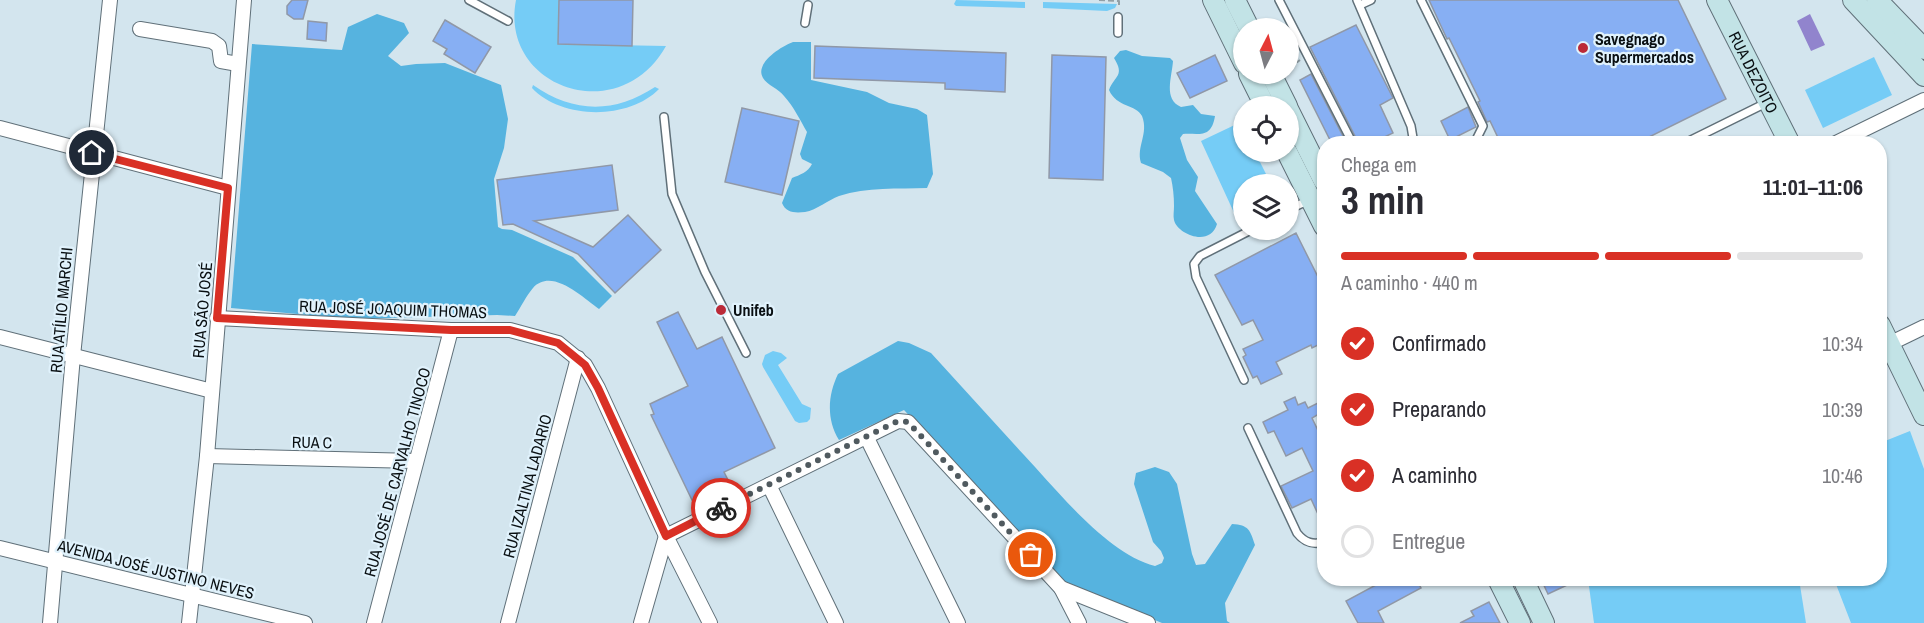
<!DOCTYPE html>
<html lang="pt">
<head>
<meta charset="utf-8">
<style>
	body { margin:0; font-family:"Archivo Narrow",sans-serif; background:#f7f7f7; color:#2b2b33; height:100vh; display:flex; flex-direction:column; font-size:22px; white-space:nowrap }
	* { box-sizing:border-box; margin:0 }
	p { font-size:20px; color:#7c7c81 }
	.icon { flex:none; width:33px; height:33px; fill:none; stroke:currentColor; stroke-width:2; stroke-linecap:round; stroke-linejoin:round }
	.map { position:relative; flex:1; overflow:hidden }
	.drawer { position:absolute; left:1317px; top:136px; width:570px; height:450px; display:flex; flex-direction:column; background:#fff; border-radius:24px; box-shadow:0 2px 4px #0004 }
	.drawer>* { flex:none }
	.needle { width:39px; rotate:6deg }
	.controls { position:absolute; left:1233px; top:18px; display:grid; gap:12px }
	.controls a { display:grid; place-items:center; width:66px; height:66px; border-radius:50%; background:#fff; box-shadow:0 2px 4px #0004; font-size:30px }
	.pin { position:absolute; display:grid; place-items:center; width:51px; height:51px; color:#fff; margin:-26px; border:3px solid #fff; border-radius:50%; box-shadow:0 2px 6px #0007 }
	.courier { position:absolute; display:grid; place-items:center; width:60px; height:60px; margin:-30px; border:4px solid #d93025; border-radius:50%; background:#fff; color:#222; box-shadow:0 2px 8px #0007 }
	.head em { font-style:normal; font-weight:700 }
	.head div { display:flex; flex-direction:column-reverse }
	.head { display:flex; align-items:center; justify-content:space-between; height:102px; padding:0 24px }
	h1 { font-size:39px; font-weight:700; line-height:45px }
	.bar { display:grid; grid-template-columns:repeat(4,1fr); gap:9px 6px; align-content:center; height:72px; padding:0 24px }
	.bar i { height:8px; border-radius:4px; background:#e1e1e2 }
	.bar .active { background:#d93025 }
	.bar p { grid-column:span 4 }
	ol { padding:0 24px; list-style:none }
	li { display:flex; align-items:center; gap:18px; height:66px }
	li p { margin-inline-start:auto }
	li .icon { padding:6px; border-radius:50%; background:#d93025; color:#fff; stroke-width:4 }
	li:last-child { color:#7c7c81 }
	li i { width:33px; height:33px; border:3px solid #e1e1e2; border-radius:50% }
	.map>svg:first-child { display:block }
</style>
</head>
<body>
<div class="map">
<svg width="1924" height="623" viewBox="0 0 1924 623">
	<rect width="100%" height="100%" fill="#d3e5ee"/>
	<g fill="#75ccf6">
		<path d="M516,0H559L558,44L666,46C619,130 499,87 516,0Z"/>
		<polygon points="956,0 1025,2 1025,8 956,6 954,4"/>
		<polygon points="1043,2 1117,4 1115,8 1107,11 1043,8"/>
		<polygon points="1874,57 1892,95 1823,128 1805,90"/>
		<path d="M533,85C573,113 614,114 655,87L659,89C629,120 562,120 532,88Z"/>
		<polygon points="1241,122 1243,127 1244,152 1255,152 1271,184 1244,184 1243,213 1236,217 1201,141"/>
		<polygon points="773,351 781,353 787,358 778,365 802,404 811,408 810,419 807,422 799,423 795,421 763,367 762,364 765,355"/>
		<polygon points="1910,431 1924,469 1924,623 1851,623 1834,579 1880,579 1880,443"/>
		<polygon points="1588,579 1799,579 1806,623 1594,623"/>
	</g>
	<g fill="#56b3df">
		<path d="M377,14L404,23L409,33L388,56L401,66L416,64L445,63L501,85L508,119L504,148L494,179L498,227L502,229L512,230L573,257L612,296L599,309C583,298 552,267 533,288C526,296 521,307 515,316L497,315L351,319L231,308L252,44L342,50L348,27Z"/>
		<path d="M793,42H811V80L867,92L889,103L917,109L927,115L933,174L927,188C898,189 867,187 839,196C828,200 817,210 805,212C795,213 786,213 782,203L792,178C800,175 808,172 812,164L802,159L800,154L807,132C800,120 794,107 784,96C779,89 767,85 763,78C754,63 782,46 793,42Z"/>
		<path d="M1126,50L1142,56L1170,58L1173,61C1172,77 1163,99 1181,107L1193,105L1201,114L1215,116C1211,139 1200,133 1183,134L1180,138L1187,160L1198,177L1195,191L1217,224C1210,248 1177,234 1174,220C1173,216 1174,211 1174,206C1174,196 1173,187 1171,178L1163,172L1141,163C1136,146 1149,134 1142,116C1136,104 1117,108 1109,90C1115,75 1125,76 1114,58L1120,51Z"/>
		<path d="M898,341L909,343L931,353C962,387 993,421 1024,455C1057,490 1107,554 1155,566L1162,563L1164,558L1161,551L1153,542L1134,484L1136,473L1155,467L1169,472L1177,484L1192,554L1196,565L1205,564L1232,524C1249,525 1250,530 1255,545L1225,603L1227,621L1230,623H1162L1064,582L904,410L839,440C826,419 828,395 838,374Z"/>
	</g>
	<polygon fill="#9184cd" points="1810,14 1825,45 1811,51 1797,21"/>
	<g fill="#87aff3" stroke="#9098a7" stroke-width="1.5">
		<polygon points="292,0 308,0 303,19 294,19 287,14 287,6"/>
		<polygon points="559,0 633,0 632,46 558,44"/>
		<polygon points="1429,0 1678,0 1726,99 1635,144 1501,144 1490,121 1487,122 1478,102 1480,101 1449,38 1447,39"/>
		<polygon points="445,20 491,47 475,73 444,54 447,49 433,41"/>
		<polygon points="308,21 327,23 326,41 307,39"/>
		<polygon points="1356,25 1393,98 1380,105 1393,133 1370,144 1359,144 1310,47"/>
		<polygon points="815,46 1006,53 1005,92 945,89 945,83 814,78"/>
		<polygon points="1052,55 1106,57 1103,180 1049,178"/>
		<polygon points="1215,55 1227,81 1190,98 1177,73"/>
		<polygon points="1311,74 1347,144 1332,144 1300,80"/>
		<polygon points="1468,107 1476,127 1450,140 1441,121"/>
		<polygon points="742,108 799,121 782,195 725,182"/>
		<polygon points="612,165 618,210 534,221 593,247 628,215 661,250 615,293 578,254 513,224 503,225 497,180"/>
		<polygon points="1296,233 1324,289 1324,342 1312,348 1311,345 1276,362 1282,374 1261,384 1257,376 1253,378 1243,357 1246,355 1243,349 1263,340 1253,320 1242,325 1215,275"/>
		<polygon points="678,312 697,349 722,337 775,448 724,472 729,482 692,500 651,415 654,414 650,404 688,386 657,322"/>
		<polygon points="1295,397 1298,405 1305,402 1308,408 1320,402 1324,411 1312,418 1324,443 1324,527 1311,499 1292,508 1281,486 1313,471 1302,448 1286,456 1274,431 1268,433 1263,422 1288,410 1284,402"/>
		<polygon points="1387,579 1416,579 1421,588 1378,611 1384,623 1358,623 1346,601"/>
		<polygon points="1541,579 1580,579 1548,594"/>
		<polygon points="1489,602 1500,623 1460,623 1474,616 1471,611"/>
	</g>
	<g fill="none" stroke-linecap="round" stroke-linejoin="round">
		<g stroke="#607079" stroke-width="10">
			<g id="lane">
				<polyline points="469,0 508,21"/>
				<polyline points="1279,0 1353,144"/>
				<polyline points="1357,0 1411,126 1414,144"/>
				<polyline points="1421,0 1483,126 1474,144"/>
				<polyline points="1360,5 1371,0"/>
				<polyline points="805,23 808,5"/>
				<polyline points="1118,33 1118,17"/>
				<polyline points="664,117 672,194 705,272 746,353"/>
				<polyline points="1683,144 1766,103"/>
				<polyline points="1288,210 1309,200"/>
				<polyline points="1244,380 1196,277 1194,264 1200,256 1251,230"/>
				<path d="M1248,428L1297,533C1305,543 1313,545 1324,542"/>
			</g>
		</g>
		<g stroke="#607079" stroke-width="16">
			<g id="street">
				<polyline points="140,29 212,41 219,46 221,61 238,64"/>
				<polyline points="0,128 228,188"/>
				<polyline points="1834,144 1924,100"/>
				<polyline points="217,318 451,330 510,330 558,343 585,365 598,388 666,536 710,623"/>
				<polyline points="0,337 212,391"/>
				<polyline points="1889,344 1924,327"/>
				<polyline points="867,438 958,623"/>
				<polyline points="207,456 416,461"/>
				<polyline points="769,485 836,623"/>
				<polyline points="666,536 898,421 908,422 1061,588 1148,623"/>
				<polyline points="0,548 305,623"/>
				<polyline points="1061,588 1079,623"/>
				<polyline points="50,623 73,356 110,0"/>
				<polyline points="189,623 207,456 244,0"/>
				<polyline points="374,623 451,330"/>
				<polyline points="508,623 578,358"/>
				<polyline points="641,623 666,536"/>
			</g>
		</g>
		<g stroke="#607079" stroke-width="22">
			<g id="secondary">
				<polyline points="1213,0 1244,63"/>
				<polyline points="1235,0 1249,28"/>
				<path id="s1" d="M1717,0L1790,144"/>
				<polyline points="1853,0 1924,76"/>
				<polyline points="1877,0 1924,49"/>
				<polyline points="1249,74 1265,106"/>
				<polyline points="1271,74 1287,106"/>
				<polyline points="1288,109 1324,181"/>
				<polyline points="1287,152 1324,226"/>
				<polyline points="1880,325 1924,415"/>
				<polyline points="1498,579 1520,623"/>
				<polyline points="1523,579 1544,623"/>
			</g>
		</g>
		<g stroke="#919fa6" stroke-width="2" stroke-dasharray="6 3" stroke-linecap="butt">
			<polyline points="1099,0 1119,1 1119,8"/>
			<polyline points="1265,26 1275,22 1278,28"/>
			<polyline points="1288,48 1296,63 1300,60"/>
		</g>
		<use href="#lane" stroke="#fff" stroke-width="7"/>
		<use href="#street" stroke="#fff" stroke-width="14"/>
		<use href="#secondary" stroke="#c2e3e6" stroke-width="20"/>
	</g>
	<g fill="none" stroke-linecap="round" stroke-linejoin="round">
		<polyline stroke="#505a5f" stroke-width="6" stroke-dasharray="0 10.8" points="721,508 898,421 908,422 1031,555"/>
		<polyline stroke="#d93025" stroke-width="8" points="92,153 228,188 217,318 451,330 510,330 558,343 585,365 598,388 666,536 721,508"/>
	</g>
	<g fill="#bb2a38" stroke="#e0f2fc" stroke-width="2">
		<circle cx="1583" cy="48" r="6"/>
		<circle cx="721" cy="310" r="6"/>
	</g>
	<g text-anchor="middle" dominant-baseline="central" stroke-width="4.5" stroke-linejoin="round" paint-order="stroke">
		<g font-size="16" font-weight="bold" fill="#090f12" stroke="#e0f2fc" text-anchor="start">
			<text x="1595" y="39">Savegnago<tspan x="1595" dy="18">Supermercados</tspan></text>
			<text x="733" y="310">Unifeb</text>
		</g>
		<g font-size="16" fill="#090f12" stroke="#e0f2fc">
			<text stroke="none"><textPath href="#s1" startOffset="81">RUA DEZOITO</textPath></text>
			<text transform="translate(393 309) rotate(2)">RUA JOSÉ JOAQUIM THOMAS</text>
			<text transform="translate(61 310) rotate(-85)">RUA ATÍLIO MARCHI</text>
			<text transform="translate(202 310) rotate(-85)">RUA SÃO JOSÉ</text>
			<text transform="translate(312 442) rotate(1)">RUA C</text>
			<text transform="translate(397 472) rotate(-75)">RUA JOSÉ DE CARVALHO TINOCO</text>
			<text transform="translate(527 486) rotate(-75)">RUA IZALTINA LADARIO</text>
			<text transform="translate(156 569) rotate(14)">AVENIDA JOSÉ JUSTINO NEVES</text>
		</g>
	</g>
</svg>
<div class="controls">
<a><svg class="needle" viewBox="-14 -14 28 28"><path d="M0-13l5 13h-10z" fill="#e53935"/><path d="M0 13l5-13h-10z" fill="#7c7c81"/></svg></a>
<a><svg class="icon" aria-label="locate" viewBox="0 0 24 24"><circle cx="12" cy="12" r="6"/><path d="M12 2v4M12 18v4M2 12h4M18 12h4"/></svg></a>
<a><svg class="icon" aria-label="layers" viewBox="0 0 24 24"><path d="M12 4l9 5-9 5-9-5zM3 14l9 5 9-5"/></svg></a>
</div>
<div class="pin" style="left:1031px;top:555px;background:#ea580c"><svg class="icon" aria-label="bag" viewBox="0 0 24 24"><path d="M5 8h14l-1 12H6zM9 8a3 3 0 0 1 6 0"/></svg></div>
<div class="pin" style="left:92px;top:153px;background:#1f2937"><svg class="icon" aria-label="home" viewBox="0 0 24 24"><path d="M3 11l9-7 9 7M6 9v11h12V9"/></svg></div>
<div class="courier" style="left:721px;top:508px"><svg class="icon" aria-label="bike" viewBox="0 0 24 24"><circle cx="6" cy="16" r="4"/><circle cx="18" cy="16" r="4"/><path d="M6 16l4-8h5l3 8M10 8l3 8H6M13 5h3"/></svg></div>
<section class="drawer">
<div class="head"><div><h1>3 min</h1><p>Chega em</p></div><em>11:01–11:06</em></div>
<div class="bar"><i class="active"></i><i class="active"></i><i class="active"></i><i></i><p>A caminho · 440 m</p></div>
<ol>
<li><svg class="icon" aria-label="check" viewBox="0 0 24 24"><path d="M5 12l5 5 9-10"/></svg>Confirmado<p>10:34</p></li>
<li><svg class="icon" aria-label="check" viewBox="0 0 24 24"><path d="M5 12l5 5 9-10"/></svg>Preparando<p>10:39</p></li>
<li><svg class="icon" aria-label="check" viewBox="0 0 24 24"><path d="M5 12l5 5 9-10"/></svg>A caminho<p>10:46</p></li>
<li><i></i>Entregue</li>
</ol>
</section>
</div>
</body>
</html>
